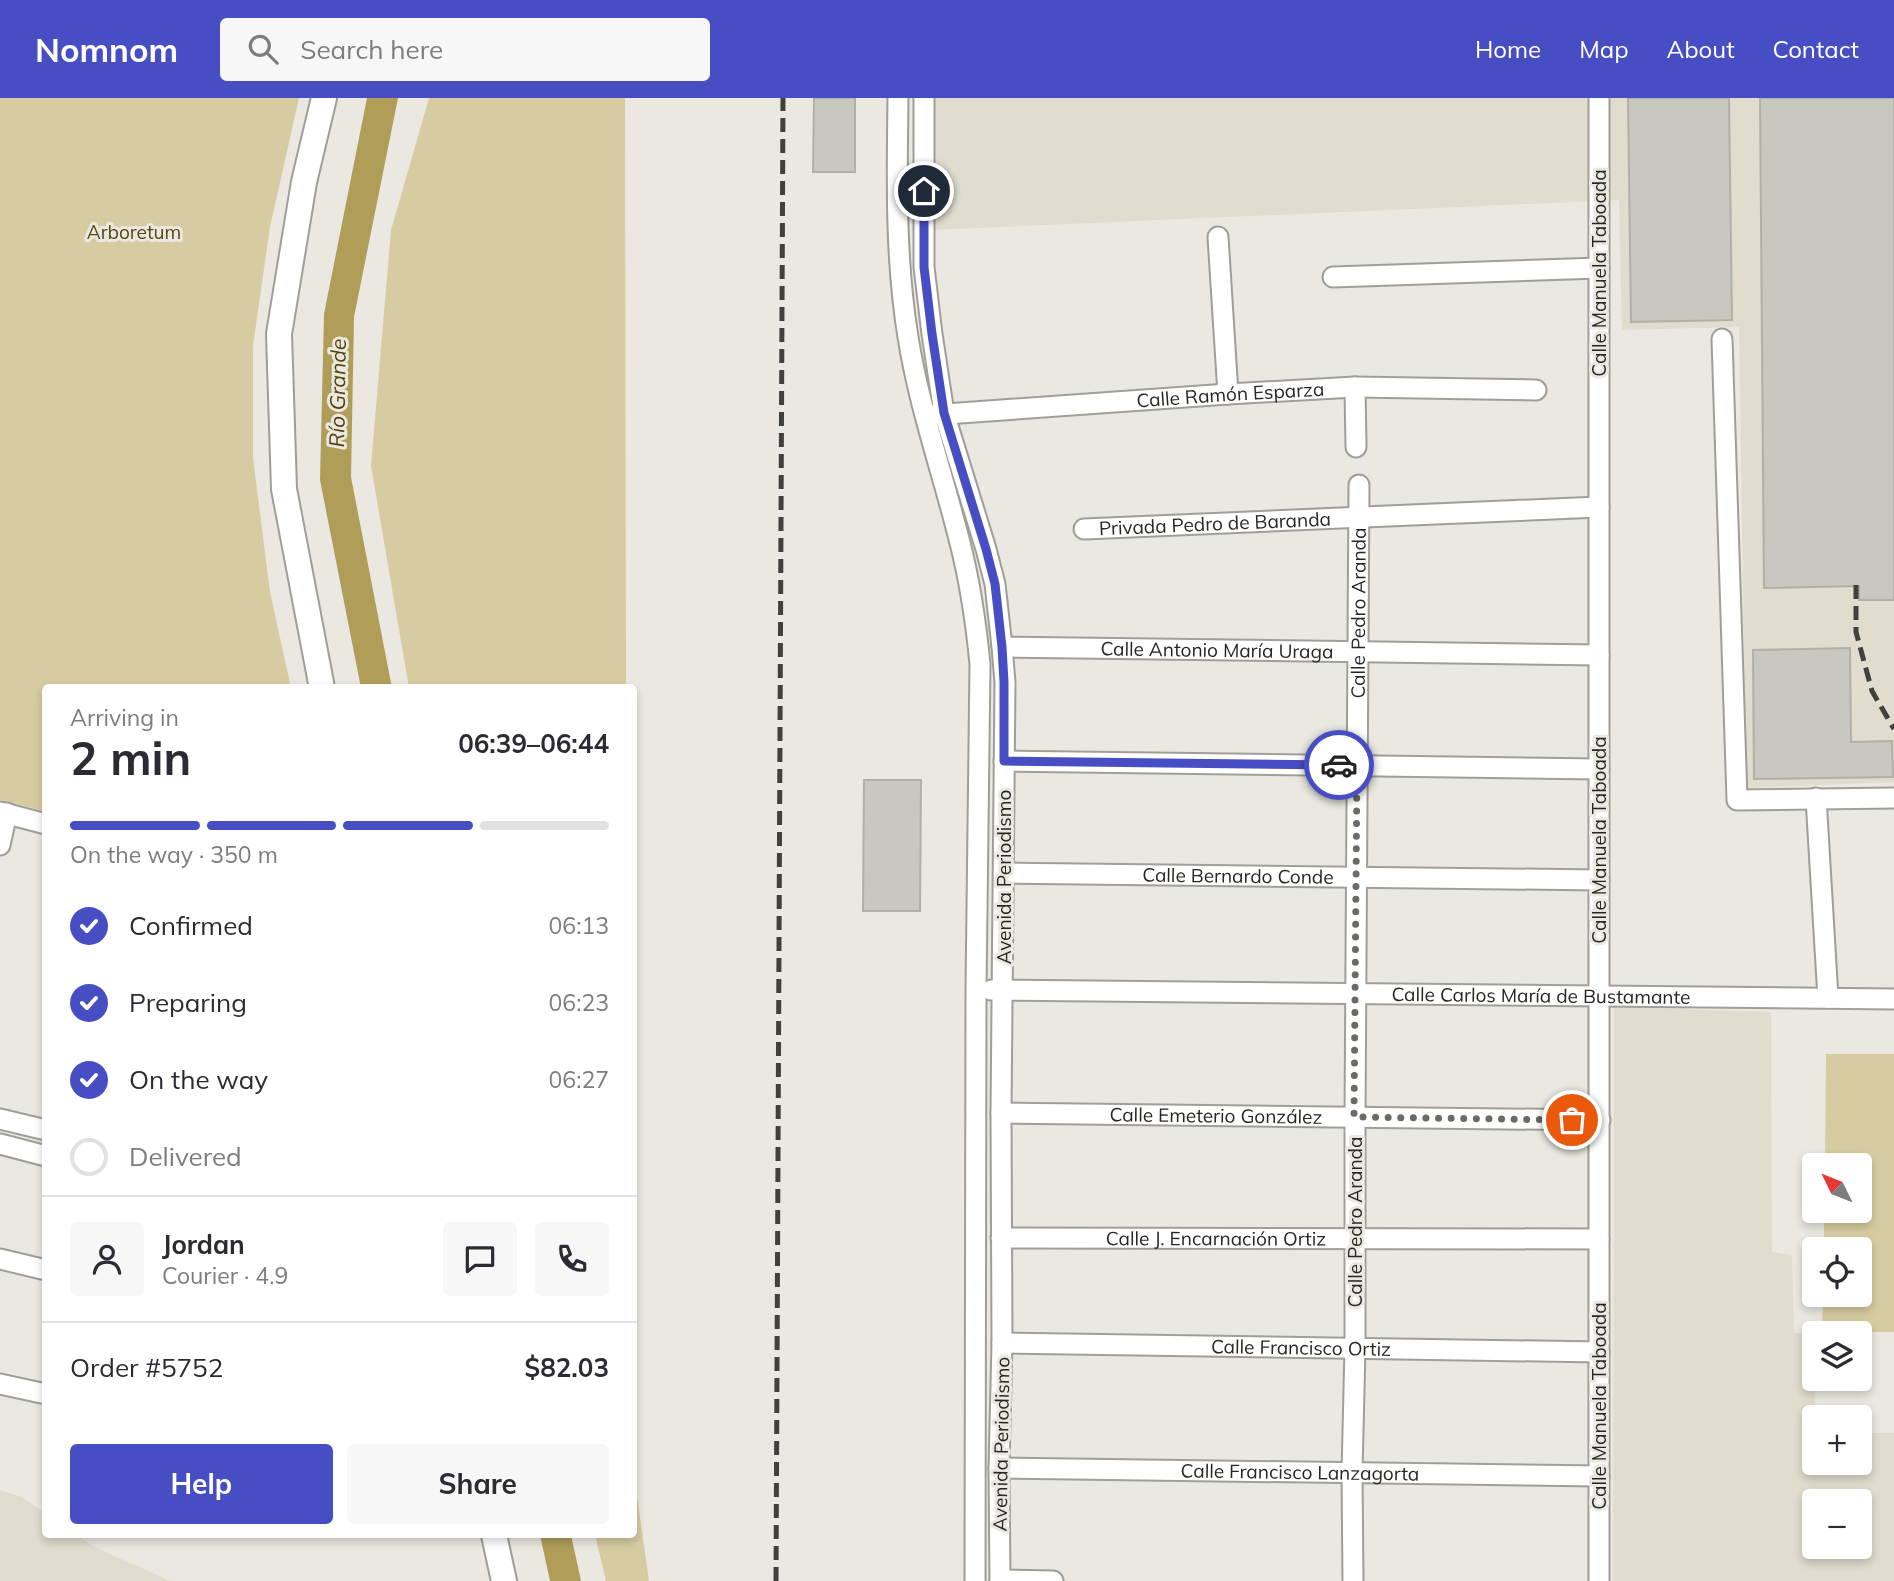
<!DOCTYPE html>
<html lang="en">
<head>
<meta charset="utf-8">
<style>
	body { margin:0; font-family:Mulish,sans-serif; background:#f7f7f7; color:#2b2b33; height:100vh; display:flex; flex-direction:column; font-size:26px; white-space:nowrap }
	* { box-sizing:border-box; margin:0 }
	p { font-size:23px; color:#7c7c81 }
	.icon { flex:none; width:38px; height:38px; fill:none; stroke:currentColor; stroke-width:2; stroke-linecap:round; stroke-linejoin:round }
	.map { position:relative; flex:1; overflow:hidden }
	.panel { position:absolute; left:42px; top:586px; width:595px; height:854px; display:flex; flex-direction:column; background:#fff; border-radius:7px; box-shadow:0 4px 10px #0003 }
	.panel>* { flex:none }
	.needle { width:46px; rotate:313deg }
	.fabs { position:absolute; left:1802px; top:1055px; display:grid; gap:14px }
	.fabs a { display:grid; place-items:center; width:70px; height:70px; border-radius:7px; background:#fff; box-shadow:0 4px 10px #0003; font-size:35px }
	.pin { position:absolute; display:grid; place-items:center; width:60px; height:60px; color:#fff; margin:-30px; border:4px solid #fff; border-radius:50%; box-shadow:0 2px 7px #0007 }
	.courier { position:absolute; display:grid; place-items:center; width:70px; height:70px; margin:-35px; border:5px solid #474ec4; border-radius:50%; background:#fff; color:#222; box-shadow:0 2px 9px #0007 }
	.head em { font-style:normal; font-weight:700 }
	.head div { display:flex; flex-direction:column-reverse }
	.head { display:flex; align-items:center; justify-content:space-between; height:119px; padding:0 28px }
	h1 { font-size:46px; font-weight:700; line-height:52px }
	.bar { display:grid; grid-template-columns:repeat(4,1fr); gap:10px 7px; align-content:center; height:84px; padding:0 28px }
	.bar i { height:9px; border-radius:5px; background:#e1e1e2 }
	.bar .on { background:#474ec4 }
	.bar p { grid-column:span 4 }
	.line { display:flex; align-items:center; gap:18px; padding:0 28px; border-top:2px solid #e1e1e2 }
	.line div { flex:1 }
	.round { display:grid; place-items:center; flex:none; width:74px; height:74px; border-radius:7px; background:#f7f7f7 }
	ol { padding:0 28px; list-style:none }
	li { display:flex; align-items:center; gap:21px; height:77px }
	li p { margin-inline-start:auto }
	li .icon { padding:7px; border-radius:50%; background:#474ec4; color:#fff; stroke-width:4 }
	li:last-child { color:#7c7c81 }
	li i { width:38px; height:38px; border:4px solid #e1e1e2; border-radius:50% }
	.button { display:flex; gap:14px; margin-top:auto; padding:14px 28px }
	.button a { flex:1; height:80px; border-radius:7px; background:#474ec4; color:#fff; font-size:28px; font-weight:700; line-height:80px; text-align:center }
	.button a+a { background:#f7f7f7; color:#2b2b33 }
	header { display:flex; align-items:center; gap:42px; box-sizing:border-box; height:98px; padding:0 35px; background:#474ec4; color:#fff }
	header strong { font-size:33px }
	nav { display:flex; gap:38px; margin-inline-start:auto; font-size:24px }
	.search { width:490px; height:63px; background:#f7f7f7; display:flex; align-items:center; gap:18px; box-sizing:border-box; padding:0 24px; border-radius:7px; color:#7c7c81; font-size:26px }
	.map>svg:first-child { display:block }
</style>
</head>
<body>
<header>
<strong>Nomnom</strong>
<div class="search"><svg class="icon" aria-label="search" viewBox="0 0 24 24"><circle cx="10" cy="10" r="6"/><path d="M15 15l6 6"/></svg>Search here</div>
<nav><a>Home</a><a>Map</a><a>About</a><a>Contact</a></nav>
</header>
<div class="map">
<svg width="1894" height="1483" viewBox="0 0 1894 1483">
	<rect width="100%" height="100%" fill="#eae8e1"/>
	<g fill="#e0dcce" fill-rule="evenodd">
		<polygon points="929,0 1894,0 1894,684 1746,690 1739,229 1622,232 1619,102 929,132"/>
		<path d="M1614,909L1771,914L1772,1154L1792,1157L1794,1235L1814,1236L1815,1365H1860V1335H1894V1483H1613ZM1815,1404H1860V1449H1815Z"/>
		<polygon points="0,1392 22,1399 45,1415 46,1437 77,1437 94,1449 171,1483 0,1483"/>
	</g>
	<g fill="#d7cca1">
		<polygon points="0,0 299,0 270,129 253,248 253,360 270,494 291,590 46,590 45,713 0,702"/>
		<polygon points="429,0 625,0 626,590 409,590 371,368 391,132"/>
		<polygon points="1826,956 1894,956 1894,1234 1822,1234 1823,1197 1860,1197 1860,1152 1824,1151 1824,1113 1860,1113 1860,1068 1825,1067"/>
		<polygon points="634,1377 649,1483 606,1483 595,1437 634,1437"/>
	</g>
	<g fill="#b09e58">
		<polygon points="367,0 398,0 354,219 351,379 392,590 361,590 320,382 324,216"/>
		<polygon points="540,1437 571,1437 581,1483 550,1483"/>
	</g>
	<g fill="#c8c7c0" stroke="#b1afa9" stroke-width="2">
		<polygon points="814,0 855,0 855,74 813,74"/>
		<polygon points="1628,0 1729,0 1732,222 1631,224"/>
		<polygon points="1760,0 1894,0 1894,502 1859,502 1859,488 1764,490"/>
		<polygon points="1850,550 1851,644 1892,643 1893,679 1754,681 1753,552"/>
		<polygon points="864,682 921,682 920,813 863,813"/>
	</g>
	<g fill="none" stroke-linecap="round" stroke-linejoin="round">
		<g stroke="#a09e98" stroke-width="23">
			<g id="minor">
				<path d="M898,0C897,80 895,159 908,239C919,309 943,376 960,445C970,484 976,525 980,566L976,892L975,1483"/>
				<polyline points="924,0 924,169 932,236 944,315 986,451 995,486 1002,549 1005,584 1001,1015 1002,1245 999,1370 1000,1483"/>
				<polyline points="1218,139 1228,296"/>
				<polyline points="1333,179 1599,170"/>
				<polyline points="1722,241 1737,702 1894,700"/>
				<polyline points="1355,289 1356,349"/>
				<path id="s1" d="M932,317L1228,296L1355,289L1536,292"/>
				<path id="s2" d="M1084,431L1599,409"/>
				<path id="s3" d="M1002,549L1599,557"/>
				<polyline points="1004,663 1599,671"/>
				<polyline points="1816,700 1828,900"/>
				<polyline points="0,714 46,726"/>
				<polyline points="0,747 7,715"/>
				<path id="s4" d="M1004,775L1599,782"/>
				<path id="s5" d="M991,892L1894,901"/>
				<path id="s6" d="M1001,1015L1600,1022"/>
				<polyline points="0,1021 46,1032"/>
				<polyline points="0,1046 46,1058"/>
				<path id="s7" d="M1001,1140L1599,1141"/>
				<polyline points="0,1161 46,1172"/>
				<path id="s8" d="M1002,1245L1599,1254"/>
				<polyline points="0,1286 46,1296"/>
				<path id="s9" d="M999,1370L1599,1378"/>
				<polyline points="1000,1482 1053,1483"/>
				<path id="s10" d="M1353,1483L1352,1375L1355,1250V1019L1359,387"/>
				<polyline points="1599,1483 1599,0"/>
			</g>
		</g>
		<g stroke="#a09e98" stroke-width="28">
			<g id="major">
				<polyline points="322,590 284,391 279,236 304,84 324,0"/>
				<polyline points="494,1437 504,1483"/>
			</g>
		</g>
		<use href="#minor" stroke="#fff" stroke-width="19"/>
		<use href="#major" stroke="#fff" stroke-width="24"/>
		<g stroke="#40403c" stroke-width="5" stroke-dasharray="14 7" stroke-linecap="butt">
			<polyline points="1856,487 1856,534 1872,593 1894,631"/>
			<polyline points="776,1483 783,0"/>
		</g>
	</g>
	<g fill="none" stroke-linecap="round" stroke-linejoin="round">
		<polyline stroke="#6b6a66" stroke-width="7" stroke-dasharray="0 12.6" points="1339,667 1357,668 1354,1019 1572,1022"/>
		<polyline stroke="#474ec4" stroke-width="9" points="924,93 924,169 932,236 944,315 986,451 995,486 1002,549 1004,584 1004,663 1339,667"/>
	</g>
	<g text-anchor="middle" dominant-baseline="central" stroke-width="6" stroke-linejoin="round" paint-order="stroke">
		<g font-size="19" fill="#554810" stroke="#eae8e1">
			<text x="134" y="134">Arboretum</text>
		</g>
		<g font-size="19" fill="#262623" stroke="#eae8e1">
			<text transform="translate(1599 175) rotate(-90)">Calle Manuela Taboada</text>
			<text stroke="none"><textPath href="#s1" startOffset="299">Calle Ramón Esparza</textPath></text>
			<text stroke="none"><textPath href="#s2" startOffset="131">Privada Pedro de Baranda</textPath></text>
			<text stroke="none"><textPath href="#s10" startOffset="968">Calle Pedro Aranda</textPath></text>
			<text stroke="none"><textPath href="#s3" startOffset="215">Calle Antonio María Uraga</textPath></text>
			<text transform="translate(1599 742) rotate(-90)">Calle Manuela Taboada</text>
			<text stroke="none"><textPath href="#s4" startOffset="234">Calle Bernardo Conde</textPath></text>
			<text transform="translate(1004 779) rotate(-90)">Avenida Periodismo</text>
			<text stroke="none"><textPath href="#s5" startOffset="550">Calle Carlos María de Bustamante</textPath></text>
			<text stroke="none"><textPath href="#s6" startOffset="215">Calle Emeterio González</textPath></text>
			<text transform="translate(1355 1124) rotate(-90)">Calle Pedro Aranda</text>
			<text stroke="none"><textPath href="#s7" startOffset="215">Calle J. Encarnación Ortiz</textPath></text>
			<text stroke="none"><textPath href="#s8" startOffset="299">Calle Francisco Ortiz</textPath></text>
			<text transform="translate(1599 1308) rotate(-90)">Calle Manuela Taboada</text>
			<text transform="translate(1001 1346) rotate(-89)">Avenida Periodismo</text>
			<text stroke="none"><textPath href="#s9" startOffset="301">Calle Francisco Lanzagorta</textPath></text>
		</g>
		<g font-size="21" font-style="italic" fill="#504209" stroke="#eae8e1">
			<text transform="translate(337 295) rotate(-89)">Río Grande</text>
		</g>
	</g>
</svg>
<div class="fabs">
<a><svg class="needle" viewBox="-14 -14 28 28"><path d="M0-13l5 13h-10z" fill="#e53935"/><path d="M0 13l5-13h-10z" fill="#7c7c81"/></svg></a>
<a><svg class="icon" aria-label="locate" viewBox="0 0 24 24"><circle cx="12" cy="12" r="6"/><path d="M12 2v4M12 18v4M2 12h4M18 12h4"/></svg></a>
<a><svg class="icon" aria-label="layers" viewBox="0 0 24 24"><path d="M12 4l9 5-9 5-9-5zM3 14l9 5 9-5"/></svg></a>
<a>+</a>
<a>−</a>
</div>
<div class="pin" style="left:1572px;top:1022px;background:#ea580c"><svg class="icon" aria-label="bag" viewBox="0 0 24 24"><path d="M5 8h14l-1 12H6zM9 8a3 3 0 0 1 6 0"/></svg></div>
<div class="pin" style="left:924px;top:93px;background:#1f2937"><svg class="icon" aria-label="home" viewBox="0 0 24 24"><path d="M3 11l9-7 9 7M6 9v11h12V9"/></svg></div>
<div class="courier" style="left:1339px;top:667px"><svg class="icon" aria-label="car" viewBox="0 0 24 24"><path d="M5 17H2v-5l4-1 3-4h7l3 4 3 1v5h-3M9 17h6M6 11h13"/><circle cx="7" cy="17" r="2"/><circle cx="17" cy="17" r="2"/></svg></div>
<section class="panel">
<div class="head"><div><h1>2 min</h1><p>Arriving in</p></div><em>06:39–06:44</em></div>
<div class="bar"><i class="on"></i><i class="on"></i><i class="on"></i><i></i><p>On the way · 350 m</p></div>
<ol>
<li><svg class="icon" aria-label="check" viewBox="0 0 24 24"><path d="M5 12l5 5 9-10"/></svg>Confirmed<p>06:13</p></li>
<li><svg class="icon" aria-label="check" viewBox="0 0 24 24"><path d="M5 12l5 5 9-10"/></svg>Preparing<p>06:23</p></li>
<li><svg class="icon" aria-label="check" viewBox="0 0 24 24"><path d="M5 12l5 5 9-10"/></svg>On the way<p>06:27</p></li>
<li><i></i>Delivered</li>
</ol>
<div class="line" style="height:126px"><a class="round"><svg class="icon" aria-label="person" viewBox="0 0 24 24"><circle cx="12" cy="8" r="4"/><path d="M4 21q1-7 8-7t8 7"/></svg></a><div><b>Jordan</b><p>Courier · 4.9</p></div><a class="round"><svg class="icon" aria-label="chat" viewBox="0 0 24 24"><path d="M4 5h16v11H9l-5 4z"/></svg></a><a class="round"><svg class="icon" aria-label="phone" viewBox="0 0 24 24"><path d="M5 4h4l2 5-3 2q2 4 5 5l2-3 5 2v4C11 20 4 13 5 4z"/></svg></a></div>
<div class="line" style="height:91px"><div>Order #5752</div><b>$82.03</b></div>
<div class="button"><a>Help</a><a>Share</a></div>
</section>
</div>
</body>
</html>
